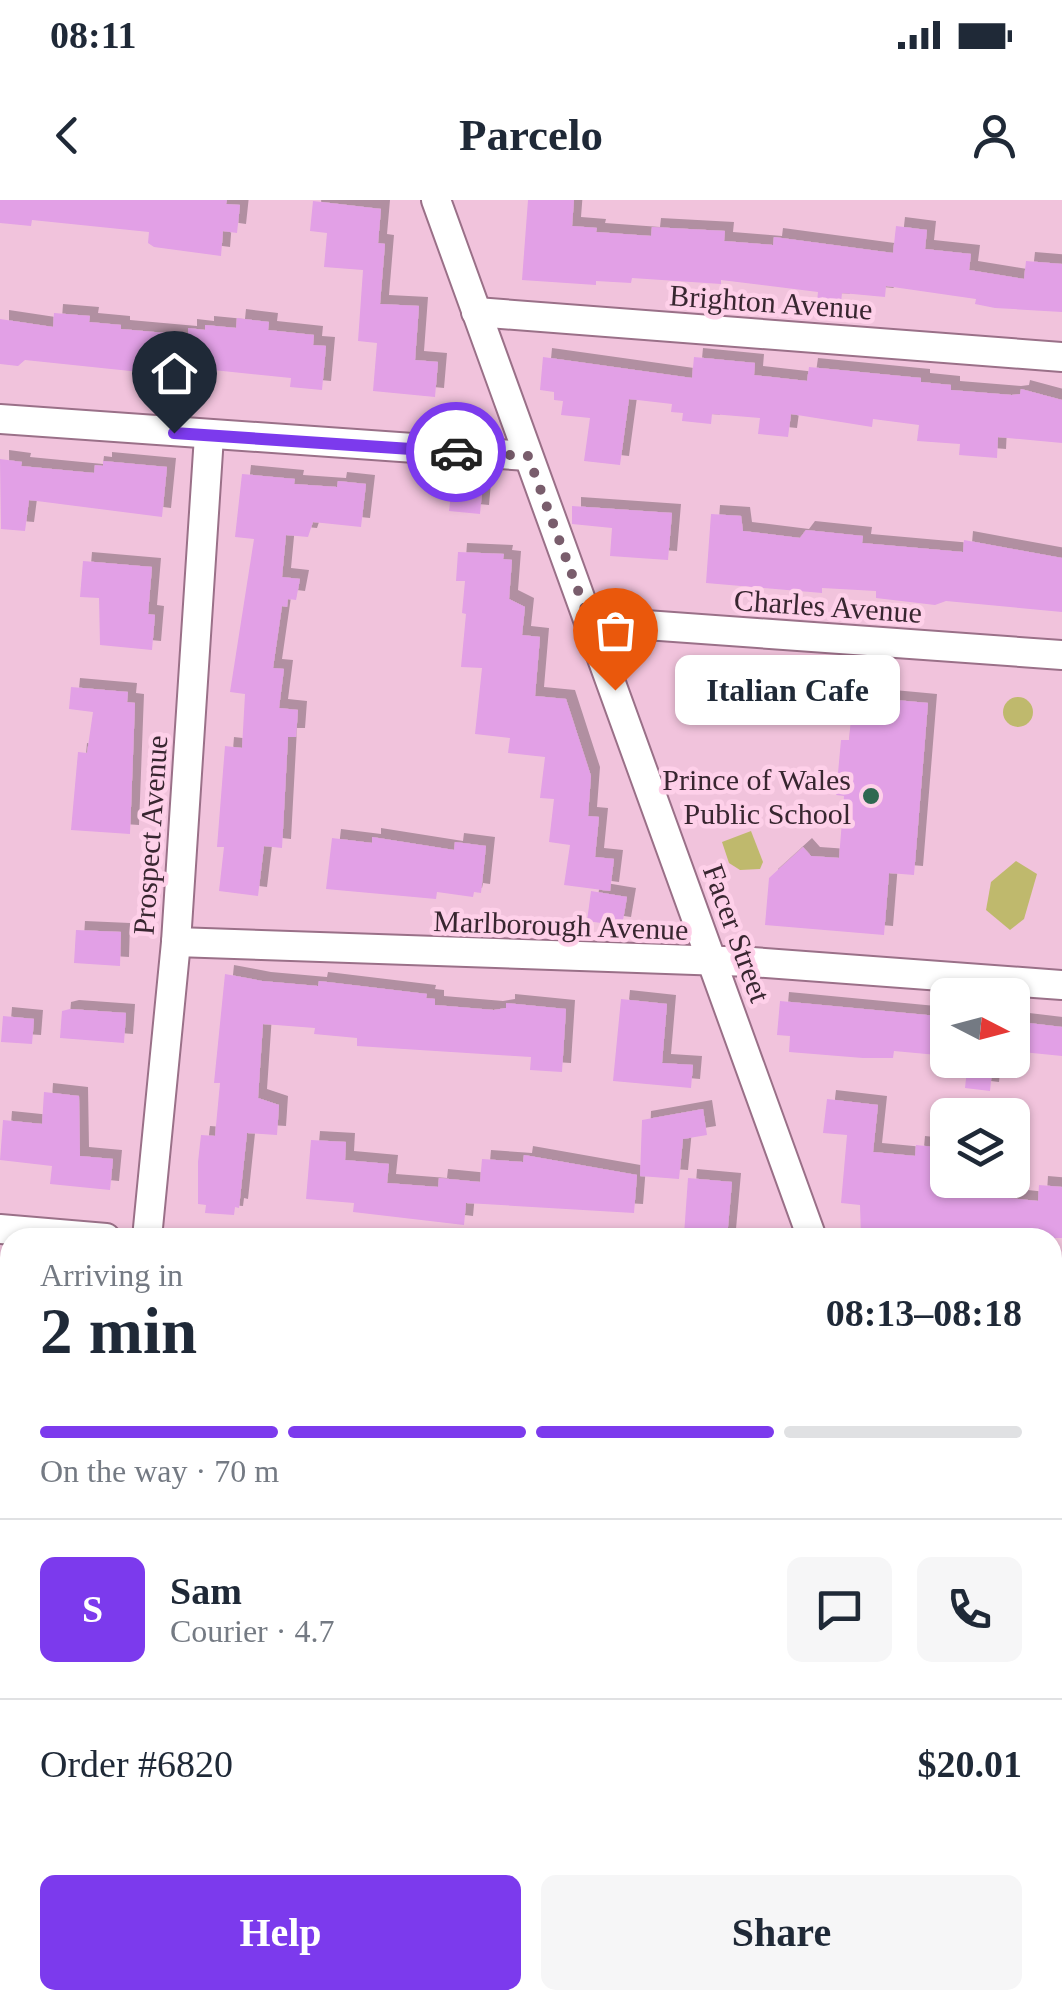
<!DOCTYPE html>
<html lang="en">
<head>
<meta charset="utf-8">
<style>
	body { margin:0; font-family:"Times New Roman",serif; background:#f6f6f7; color:#1f2937; height:100vh; display:flex; flex-direction:column; font-size:38px; white-space:nowrap }
	* { box-sizing:border-box; margin:0 }
	p { font-size:32px; color:#747a83 }
	.icon { flex:none; width:55px; height:55px; fill:none; stroke:currentColor; stroke-width:2; stroke-linecap:round; stroke-linejoin:round }
	.map { position:relative; flex:1; overflow:hidden }
	.details { position:absolute; left:0px; top:1028px; width:1062px; height:782px; display:flex; flex-direction:column; background:#fff; border-radius:30px 30px 0 0; box-shadow:0 2px 8px #0004 }
	.details>* { flex:none }
	.needle { width:65px; rotate:96deg }
	.controls { position:absolute; left:930px; top:778px; display:grid; gap:20px }
	.controls a { display:grid; place-items:center; width:100px; height:100px; border-radius:15px; background:#fff; box-shadow:0 2px 8px #0004; font-size:50px }
	.pin { position:absolute; display:grid; place-items:center; width:85px; height:85px; color:#fff; margin:-102px -42px; border-radius:50% 50% 50% 0; rotate:-45deg; box-shadow:0 0 10px #0007 }
	.pin .icon { rotate:45deg }
	.courier { position:absolute; display:grid; place-items:center; width:100px; height:100px; margin:-50px; border:8px solid #7c3aed; border-radius:50%; background:#fff; color:#222; box-shadow:0 2px 12px #0007 }
	.bubble { position:absolute; height:70px; border-radius:15px; background:#fff; box-shadow:0 2px 8px #0004; font-size:32px; font-weight:800; line-height:70px; text-align:center }
	.headline em { font-style:normal; font-weight:800 }
	.headline div { display:flex; flex-direction:column-reverse }
	.headline { display:flex; align-items:center; justify-content:space-between; height:170px; padding:0 40px }
	h1 { font-size:65px; font-weight:800; line-height:75px }
	.bar { display:grid; grid-template-columns:repeat(4,1fr); gap:15px 10px; align-content:center; height:120px; padding:0 40px }
	.bar i { height:12px; border-radius:8px; background:#e0e1e3 }
	.bar .on { background:#7c3aed }
	.bar p { grid-column:span 4 }
	.line { display:flex; align-items:center; gap:25px; padding:0 40px; border-top:2px solid #e0e1e3 }
	.line div { flex:1 }
	.round { display:grid; place-items:center; flex:none; width:105px; height:105px; border-radius:15px; background:#f6f6f7 }
	.button { display:flex; gap:20px; margin-top:auto; padding:20px 40px }
	.button a { flex:1; height:115px; border-radius:15px; background:#7c3aed; color:#fff; font-size:40px; font-weight:800; line-height:115px; text-align:center }
	.button a+a { background:#f6f6f7; color:#1f2937 }
	.status { display:flex; justify-content:space-between; align-items:center; height:70px; padding:0 50px; background:#fff; direction:ltr }
	.status svg { height:28px; fill:currentColor }
	header { display:flex; justify-content:space-between; align-items:center; height:130px; padding:0 40px; background:#fff; font-size:45px; font-weight:800 }
	.map>svg:first-child { display:block }
</style>
</head>
<body>
<div class="status"><b>08:11</b><svg viewBox="0 0 49 12"><path d="M0 12V9h3v3zM5 12V6h3v6zM10 12V3h3v9zM15 12V0h3v12zM26 1h20v11H26zM47 4h2v5h-2z"/></svg></div>
<header><svg class="icon" aria-label="back" viewBox="0 0 24 24"><path d="M15 5l-7 7 7 7"/></svg>Parcelo<svg class="icon" aria-label="person" viewBox="0 0 24 24"><circle cx="12" cy="8" r="4"/><path d="M4 21q1-7 8-7t8 7"/></svg></header>
<div class="map">
<svg width="1062" height="1808" viewBox="0 0 1062 1808">
	<defs>
		<filter id="shadow"><feDropShadow dx="9" dy="-9" stdDeviation="0" flood-color="#0004"/></filter>
	</defs>
	<rect width="100%" height="100%" fill="#f1c3dc"/>
	<g fill="#bfb96d">
		<circle cx="1018" cy="512" r="15"/>
		<polygon points="751,631 763,662 760,669 740,670 729,663 722,642"/>
		<polygon points="1016,661 1037,674 1024,719 1010,730 986,710 991,682"/>
	</g>
	<g fill="#e2a0e6" filter="url(#shadow)">
		<polygon points="0,0 227,0 226,4 240,5 237,33 223,31 221,56 154,47 148,43 149,32 32,20 31,26 0,23"/>
		<polygon points="528,0 574,0 572,26 597,28 596,32 651,36 652,27 725,31 724,41 773,45 774,37 893,53 896,26 927,30 925,49 971,54 969,70 1024,79 1026,61 1062,64 1062,112 995,108 975,104 976,99 886,86 885,97 842,93 841,103 817,101 818,92 721,80 721,84 632,78 631,83 596,81 596,85 522,80"/>
		<polygon points="313,1 381,9 378,43 385,44 380,104 419,106 415,160 438,162 435,197 373,191 377,143 358,141 363,70 324,67 327,33 310,31"/>
		<polygon points="54,113 90,116 89,122 121,125 121,129 188,135 188,128 205,130 205,125 236,128 237,118 269,122 268,130 314,135 313,145 326,146 322,190 290,187 291,178 213,170 207,176 178,176 25,160 18,166 0,164 0,119 53,127"/>
		<polygon points="543,157 692,178 694,157 755,163 754,175 807,181 809,167 921,178 921,182 951,185 951,190 1012,195 1020,194 1021,189 1062,200 1062,243 998,237 997,258 959,255 960,244 917,241 919,225 873,219 872,227 791,214 788,237 758,234 760,218 712,214 711,224 682,221 683,213 671,212 672,204 629,199 620,265 584,261 590,218 561,215 563,201 554,200 554,192 540,190"/>
		<polygon points="0,259 22,262 21,266 94,273 95,265 103,266 103,261 167,267 162,317 29,300 25,331 1,329"/>
		<polygon points="242,274 295,279 294,284 337,287 338,281 366,284 361,327 313,322 308,337 286,335 282,377 300,379 296,400 288,399 287,407 282,406 273,468 284,469 279,508 298,510 296,537 288,537 282,648 264,646 258,696 219,691 224,647 217,647 225,546 242,548 245,494 230,492 254,339 235,337"/>
		<polygon points="453,277 483,280 480,314 449,311"/>
		<polygon points="572,306 672,313 668,360 610,356 612,328 572,324"/>
		<polygon points="711,314 741,316 743,331 800,338 806,330 863,336 862,343 963,352 964,340 1062,358 1062,412 946,401 935,405 876,398 876,391 822,388 822,393 706,383"/>
		<polygon points="458,352 504,354 503,359 512,360 509,399 525,407 522,435 540,437 535,496 566,499 591,576 588,616 599,617 595,657 614,659 610,691 564,685 570,645 549,642 554,599 540,598 545,557 508,553 510,538 475,534 482,468 461,467 466,414 462,413 465,381 456,381"/>
		<polygon points="83,361 152,367 148,414 155,415 152,450 100,445 99,398 80,397"/>
		<polygon points="71,487 128,492 127,502 135,503 130,634 71,630 78,552 87,553 93,512 69,509"/>
		<polygon points="853,496 928,503 914,675 889,673 884,735 765,725 769,678 803,647 811,656 839,658 844,596 836,595 841,540 849,540"/>
		<polygon points="372,637 454,650 455,642 486,646 481,693 474,692 473,697 437,692 436,699 326,689 332,638 372,643"/>
		<polygon points="591,691 627,697 622,726 587,721"/>
		<polygon points="76,730 121,732 120,766 74,763"/>
		<polygon points="225,774 262,781 318,786 319,781 427,794 426,798 435,799 435,805 494,810 506,808 506,803 566,809 562,872 530,870 531,857 357,846 357,838 314,834 315,828 263,824 258,898 279,905 277,935 247,933 239,1008 235,1007 234,1015 205,1013 206,1005 198,1004 198,962 201,935 215,936 220,883 214,883"/>
		<polygon points="621,799 667,804 662,863 693,865 691,888 613,881"/>
		<polygon points="780,801 948,817 948,856 894,851 893,858 863,858 789,852 790,836 777,835"/>
		<polygon points="70,809 126,813 124,843 60,838 62,811"/>
		<polygon points="3,816 34,819 32,844 1,842"/>
		<polygon points="1012,821 1062,827 1062,856 1012,851"/>
		<polygon points="968,860 993,860 990,891 965,888"/>
		<polygon points="44,892 79,896 80,956 113,959 110,990 50,984 52,966 0,960 3,920 42,924"/>
		<polygon points="827,899 878,905 873,952 915,956 916,945 944,948 940,991 1038,1001 1039,985 1062,987 1062,1038 861,1038 860,1005 841,1003 847,935 823,933"/>
		<polygon points="703,909 707,935 683,939 679,979 640,976 642,920"/>
		<polygon points="311,940 346,942 345,960 389,964 387,983 438,987 439,978 480,982 482,959 523,962 524,955 637,975 634,1013 466,1003 464,1025 353,1012 354,1003 306,999"/>
		<polygon points="688,978 732,982 727,1038 684,1035"/>
	</g>
	<g fill="none" stroke-linecap="round" stroke-linejoin="round">
		<g stroke="#9a7088" stroke-width="32">
			<g id="minor">
				<polyline points="436,0 812,1038"/>
				<polyline points="476,112 1062,157"/>
				<polyline points="0,219 528,256"/>
				<polyline points="590,421 1062,455"/>
				<polyline points="176,742 752,762 1062,785"/>
				<polyline points="0,1029 106,1038"/>
				<polyline points="147,1038 176,742 209,236"/>
				<polyline points="1052,1104 1062,1105"/>
				<polyline points="0,1593 10,1619"/>
				<polyline points="79,1800 82,1808"/>
				<polyline points="362,1800 363,1808"/>
				<polyline points="690,1800 693,1808"/>
				<polyline points="930,1800 933,1808"/>
			</g>
		</g>
		<use href="#minor" stroke="#fff" stroke-width="28"/>
	</g>
	<g fill="none" stroke-linecap="round" stroke-linejoin="round">
		<polyline stroke="#795d6c" stroke-width="10" stroke-dasharray="0 18" points="456,252 528,256 615,490"/>
		<polyline stroke="#7c3aed" stroke-width="12" points="174,233 456,252"/>
	</g>
	<circle fill="#2f6851" stroke="#fed0e9" stroke-width="4" cx="871" cy="596" r="10"/>
	<g text-anchor="middle" dominant-baseline="central" stroke-width="9" stroke-linejoin="round" paint-order="stroke">
		<g font-size="30" fill="#382630" stroke="#fed0e9">
			<text transform="translate(771 102) rotate(4)">Brighton Avenue</text>
			<text transform="translate(828 406) rotate(4)">Charles Avenue</text>
			<text transform="translate(150 635) rotate(-86)">Prospect Avenue</text>
			<text transform="translate(561 725) rotate(2)">Marlborough Avenue</text>
			<text transform="translate(737 733) rotate(70)">Facer Street</text>
		</g>
		<g font-size="30" fill="#382630" stroke="#fed0e9" text-anchor="end">
			<text x="851" y="579">Prince of Wales<tspan x="851" dy="34">Public School</tspan></text>
		</g>
	</g>
</svg>
<div class="controls">
<a><svg class="needle" viewBox="-14 -14 28 28"><path d="M0-13l5 13h-10z" fill="#e53935"/><path d="M0 13l5-13h-10z" fill="#747a83"/></svg></a>
<a><svg class="icon" aria-label="layers" viewBox="0 0 24 24"><path d="M12 4l9 5-9 5-9-5zM3 14l9 5 9-5"/></svg></a>
</div>
<div class="pin" style="left:615px;top:490px;background:#ea580c"><svg class="icon" aria-label="bag" viewBox="0 0 24 24"><path d="M5 8h14l-1 12H6zM9 8a3 3 0 0 1 6 0"/></svg></div>
<div class="pin" style="left:174px;top:233px;background:#1f2937"><svg class="icon" aria-label="home" viewBox="0 0 24 24"><path d="M3 11l9-7 9 7M6 9v11h12V9"/></svg></div>
<div class="courier" style="left:456px;top:252px"><svg class="icon" aria-label="car" viewBox="0 0 24 24"><path d="M5 17H2v-5l4-1 3-4h7l3 4 3 1v5h-3M9 17h6M6 11h13"/><circle cx="7" cy="17" r="2"/><circle cx="17" cy="17" r="2"/></svg></div>
<div class="bubble" style="left:675px;top:455px;width:225px">Italian Cafe</div>
<section class="details">
<div class="headline"><div><h1>2 min</h1><p>Arriving in</p></div><em>08:13–08:18</em></div>
<div class="bar"><i class="on"></i><i class="on"></i><i class="on"></i><i></i><p>On the way · 70 m</p></div>
<div class="line" style="height:180px"><b class="round" style="background:#7c3aed;color:#fff">S</b><div><b>Sam</b><p>Courier · 4.7</p></div><a class="round"><svg class="icon" aria-label="chat" viewBox="0 0 24 24"><path d="M4 5h16v11H9l-5 4z"/></svg></a><a class="round"><svg class="icon" aria-label="phone" viewBox="0 0 24 24"><path d="M5 4h4l2 5-3 2q2 4 5 5l2-3 5 2v4C11 20 4 13 5 4z"/></svg></a></div>
<div class="line" style="height:130px"><div>Order #6820</div><b>$20.01</b></div>
<div class="button"><a>Help</a><a>Share</a></div>
</section>
</div>
</body>
</html>
